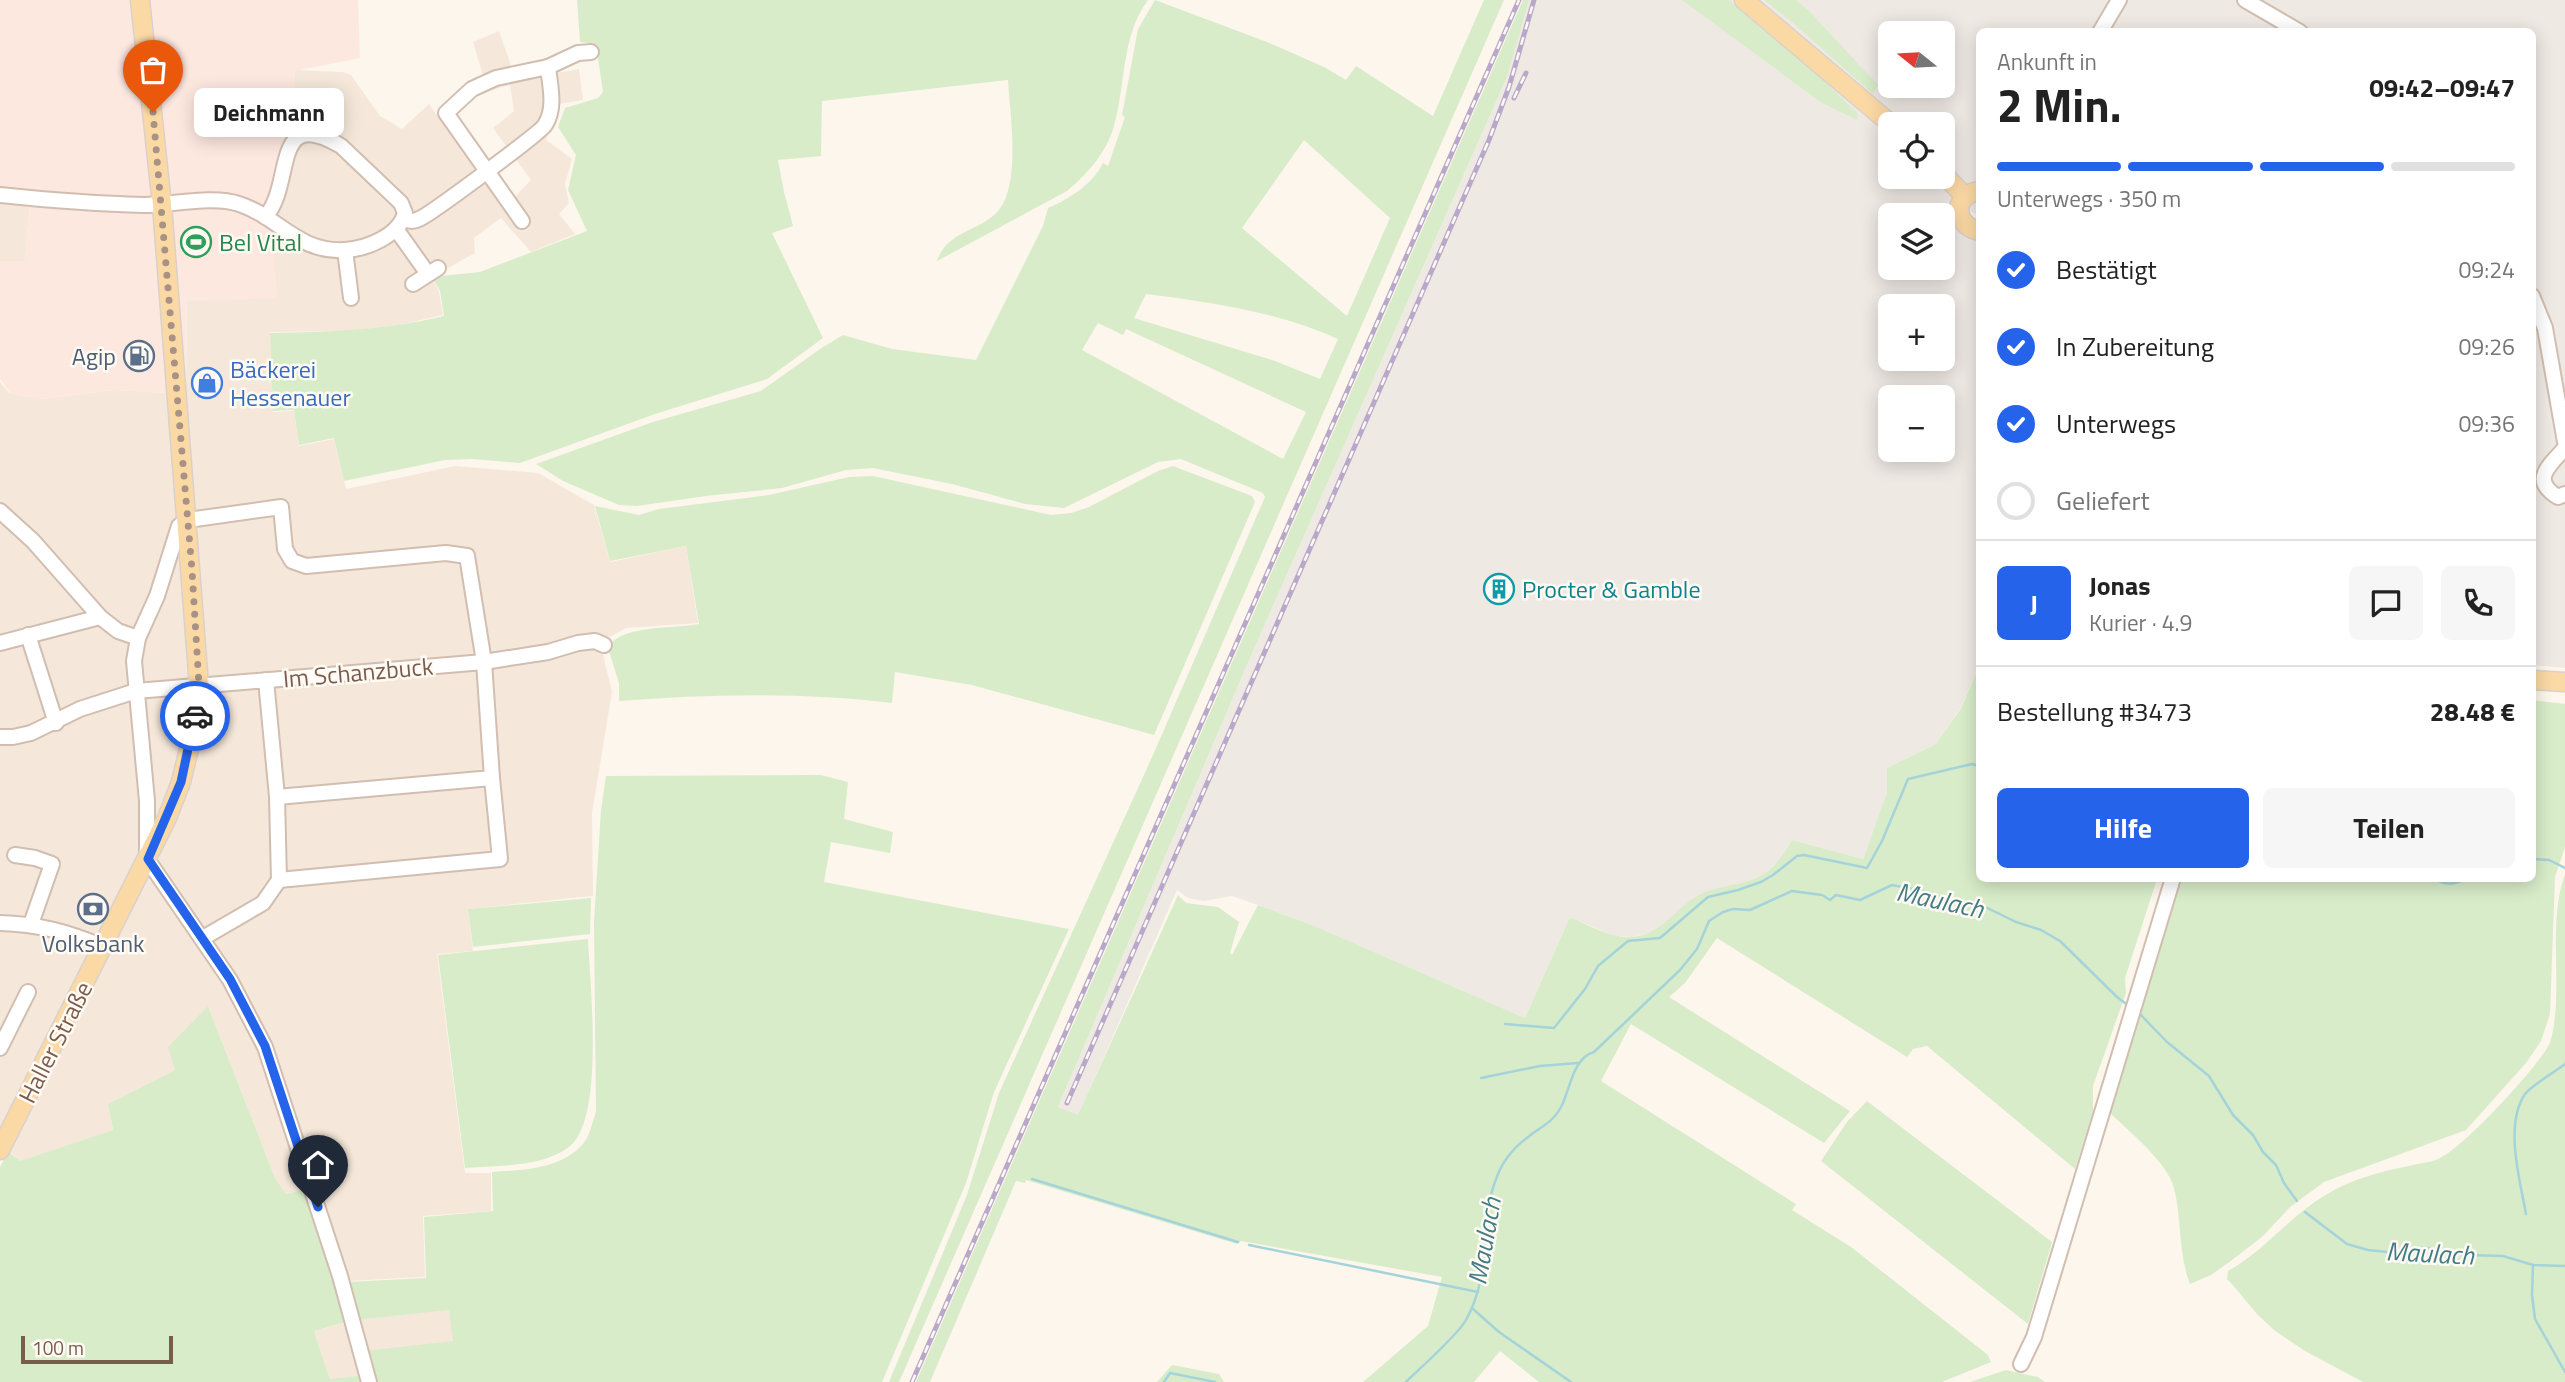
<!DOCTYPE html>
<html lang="de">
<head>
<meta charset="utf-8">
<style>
	body { margin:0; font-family:"Titillium Web",sans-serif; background:#f6f6f6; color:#222; height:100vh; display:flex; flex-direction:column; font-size:26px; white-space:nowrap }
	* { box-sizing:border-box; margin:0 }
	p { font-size:23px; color:#767676 }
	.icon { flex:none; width:38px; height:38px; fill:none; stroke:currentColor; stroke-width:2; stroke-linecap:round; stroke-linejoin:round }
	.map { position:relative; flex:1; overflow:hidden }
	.details { position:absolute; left:1976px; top:28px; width:560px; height:854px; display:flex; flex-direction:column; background:#fff; border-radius:10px; box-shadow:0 4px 18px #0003 }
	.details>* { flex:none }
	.needle { width:46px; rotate:288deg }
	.fabs { position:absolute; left:1878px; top:21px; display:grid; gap:14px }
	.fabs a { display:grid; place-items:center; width:77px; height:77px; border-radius:10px; background:#fff; box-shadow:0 4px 18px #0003; font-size:35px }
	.scale { position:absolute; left:21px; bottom:18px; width:152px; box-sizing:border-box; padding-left:7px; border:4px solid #7a5c4d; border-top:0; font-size:19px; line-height:24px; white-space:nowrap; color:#7a5c4d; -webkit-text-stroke:5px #fffaf3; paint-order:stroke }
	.pin { position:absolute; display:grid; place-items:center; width:60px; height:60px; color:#fff; margin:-72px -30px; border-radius:50% 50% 50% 0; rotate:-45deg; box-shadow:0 0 7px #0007 }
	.pin .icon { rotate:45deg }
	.courier { position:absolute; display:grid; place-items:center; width:70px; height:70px; margin:-35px; border:5px solid #2563eb; border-radius:50%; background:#fff; color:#222; box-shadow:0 2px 9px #0007 }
	.bubble { position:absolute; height:49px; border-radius:10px; background:#fff; box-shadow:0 4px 18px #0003; font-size:23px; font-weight:700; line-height:49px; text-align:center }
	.summary em { font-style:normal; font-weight:700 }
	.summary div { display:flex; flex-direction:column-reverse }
	.summary { display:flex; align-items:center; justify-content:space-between; height:119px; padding:0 21px }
	h1 { font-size:46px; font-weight:700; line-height:52px }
	.bar { display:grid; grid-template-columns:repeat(4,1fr); gap:10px 7px; align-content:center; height:84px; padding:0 21px }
	.bar i { height:9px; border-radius:5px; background:#e0e0e0 }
	.bar .on { background:#2563eb }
	.bar p { grid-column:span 4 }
	.line { display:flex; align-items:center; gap:18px; padding:0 21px; border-top:2px solid #e0e0e0 }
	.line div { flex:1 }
	.round { display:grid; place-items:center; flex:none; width:74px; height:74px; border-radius:10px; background:#f6f6f6 }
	ol { padding:0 21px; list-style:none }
	li { display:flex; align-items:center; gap:21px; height:77px }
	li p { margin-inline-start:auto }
	li .icon { padding:7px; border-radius:50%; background:#2563eb; color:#fff; stroke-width:4 }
	li:last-child { color:#767676 }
	li i { width:38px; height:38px; border:4px solid #e0e0e0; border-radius:50% }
	.action { display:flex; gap:14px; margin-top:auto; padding:14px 21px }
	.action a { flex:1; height:80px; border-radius:10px; background:#2563eb; color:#fff; font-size:28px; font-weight:700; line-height:80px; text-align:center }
	.action a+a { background:#f6f6f6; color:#222 }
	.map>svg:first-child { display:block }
</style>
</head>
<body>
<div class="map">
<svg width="2565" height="1382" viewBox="0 0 2565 1382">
	<rect width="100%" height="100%" fill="#fdf6ec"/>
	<g fill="#f5e8da">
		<polygon points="499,31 516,80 579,69 583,100 559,104 546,140 572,159 565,184 569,203 559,214 575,234 531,252 501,218 474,238 475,253 432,277 439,292 443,315 399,325 350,331 270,332 273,412 294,411 299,446 334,439 346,489 455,466 538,473 594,505 610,562 686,546 698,623 626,628 600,642 612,692 592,813 593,896 468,909 473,951 437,954 465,1173 491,1173 491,1211 423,1216 425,1277 347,1281 306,1189 286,1194 275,1178 208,1006 175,1070 108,1104 113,1130 20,1161 0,1142 0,382 9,393 42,399 114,390 186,394 187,300 265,217 289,128 295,70 342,72 351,75 380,116 402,129 429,104 485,184 495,176 513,199 531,180 493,128 514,111 510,85 491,90 484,79 473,42"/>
		<polygon points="0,199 30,202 25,261 0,261"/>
		<polygon points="449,1309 454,1341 364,1375 330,1379 314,1331 356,1320"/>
	</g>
	<polygon fill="#fde8e0" points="0,0 358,0 360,58 295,71 289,128 296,138 271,211 277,298 187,301 186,394 114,390 42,399 10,393 0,379 0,261 25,261 30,202 0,199"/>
	<path fill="#efe9e4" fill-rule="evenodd" d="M1528,0H2565V668L2532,665V32H1979V215L1967,210L1979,223V666L1961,707L1936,744L1887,768V792L1863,859L1792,840L1782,857L1766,873L1741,885L1721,888L1691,901L1662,927L1651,933L1631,937L1612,935L1570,917L1525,1018L1317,927L1258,905L1232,896L1203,901L1188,898L1177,890L1078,1116L1058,1107L1250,658L1507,77ZM1890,33H1942V86H1890ZM1890,124H1942V177H1890ZM1890,215H1942V268H1890ZM1890,306H1942V359H1890ZM1890,397H1942V450H1890Z"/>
	<g fill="#d8ecc9" fill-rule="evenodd">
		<path d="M577,0H1148C1121,36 1126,84 1114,126C1107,152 1087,174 1067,191L937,261C947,230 982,231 999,210C1021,181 1010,115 1008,80L822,101L821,156L778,160L784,192L793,226L772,233L823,338L767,379L655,414L520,463L473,459L445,460L344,481L334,438L299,445L294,410L273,411L270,333C330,332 386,330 444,316L440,291L432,277L480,272L587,231L568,190L576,155L558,127L565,108L598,98L603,92L596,44L580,42Z"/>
		<path d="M1155,0L1267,42L1324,67L1346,80L1356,66L1433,116L1484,0H1504L899,1382H889L967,1195L999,1093L1153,755L1265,497L1263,493L1181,459L1158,462L1064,508L1025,504L952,484L873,468L846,470L782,488L706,496L637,506L619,505L563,481L536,464L653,422L761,391L820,349L843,335L892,349L976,360L1043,226L1048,208C1069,199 1092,185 1103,163L1108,166L1125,117L1122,115L1138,29ZM1304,140L1390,218L1347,316L1242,228ZM1146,294C1211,302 1278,312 1338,339L1320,379L1275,361L1134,318ZM1098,323L1123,335L1126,329L1306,412L1283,459L1082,350Z"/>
		<path d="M1523,0H1529L1507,77L1250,658L1058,1107L1078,1115L1178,895L1186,903L1218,907L1239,922L1230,953L1232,955L1258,905L1317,927L1525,1018L1570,917C1589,925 1610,938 1631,937C1664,935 1676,905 1703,893C1724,884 1745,886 1765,873C1777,865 1785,852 1792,840L1863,859L1887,792V768L1936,744L1961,708L1977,671L1979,672V878L2157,879L2125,978L2126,993L2093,1086V1112L2075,1169L1927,1046L1913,1049L1907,1057L1717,938L1685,983L1669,997L1850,1111L1824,1143L1631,1024L1601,1081L1796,1204L1792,1210L1851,1247L1988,1355L1991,1362L1942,1382H1539L1500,1351L1474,1382H1363L1428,1326L1442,1277L1241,1241L1237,1244L1026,1180L1025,1183L1016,1181L930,1382H916Z"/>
		<polygon points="1682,0 1729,0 1810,67 1858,114 1857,120 1822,103"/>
		<polygon points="1764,0 1796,0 1809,11 1878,85 1873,94 1792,22"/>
		<path d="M1173,466L1252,496L1255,502L1154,735L972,685L895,672L892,703C802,692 709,694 619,701V683L608,648C620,624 675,629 699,624L686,546L610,561L595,506L639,515L659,509L769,495L849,477L873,476L1051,515L1071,513L1089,507L1158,471Z"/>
		<path d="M2532,700L2565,704V847L2555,877L2550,1014L2541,1041L2526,1063L2466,1130L2324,1182L2290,1207L2263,1236L2232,1260L2211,1275L2190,1284C2178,1253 2182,1220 2174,1188C2167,1162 2130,1132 2111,1114L2108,1107L2180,879L2532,878Z"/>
		<path d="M821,775L848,782L844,819L893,832L890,853L831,842L824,882L1069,929L994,1092L966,1183L882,1382H373L364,1351L453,1341L449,1310L356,1320L347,1282L426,1278L424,1217L493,1211L492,1172C524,1170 568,1169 587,1138C591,1130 593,1120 596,1112L594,921L601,810L606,776Z"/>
		<path d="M2565,874V1382H2363L2305,1351L2274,1330L2257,1314L2231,1283L2227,1279L2228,1271C2264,1251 2289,1217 2324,1196C2351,1179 2379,1172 2409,1166C2418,1163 2431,1163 2440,1158C2464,1147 2538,1067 2550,1043C2565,991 2546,927 2565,874Z"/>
		<polygon points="591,898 590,934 473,947 468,909"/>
		<path d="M588,939C590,983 605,1120 569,1147C541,1168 497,1165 465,1168L438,955Z"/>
		<polygon points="208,1006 275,1178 286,1194 306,1189 350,1321 314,1331 330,1379 364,1375 366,1382 0,1382 0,1167 8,1151 20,1161 113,1130 108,1104 175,1070 168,1047"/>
		<polygon points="1867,1101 2052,1242 2028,1324 1821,1161 1847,1122"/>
		<polygon points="1172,1365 1219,1374 1224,1382 1157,1382"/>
		<polygon points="2006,1370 2038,1377 2045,1382 1970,1382"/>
	</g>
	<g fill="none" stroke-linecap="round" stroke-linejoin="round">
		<g stroke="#a5d3da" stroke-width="2.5">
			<polyline points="2532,859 2549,860 2565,868"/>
			<path d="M2435,878C2445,887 2457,884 2468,878"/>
			<polyline points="2138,1012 2167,1042 2209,1076 2233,1115 2253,1135 2263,1152 2276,1165 2284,1183 2297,1201"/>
			<polyline points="1505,1024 1554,1028 1585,989 1598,966 1628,941 1660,938 1708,897 1738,890 1761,882 1773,875 1797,856 1804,855 1867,868 1882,841 1908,779 1972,764 1979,766"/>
			<polyline points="1481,1078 1540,1066 1578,1063"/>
			<polyline points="1032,1179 1238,1242"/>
			<polyline points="2305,1212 2347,1244 2368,1250 2387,1252 2407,1248 2430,1248 2468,1255 2503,1256 2533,1265 2565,1266"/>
			<path d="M2526,1214C2520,1180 2504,1125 2525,1094C2532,1085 2555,1072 2565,1064"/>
			<polyline points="1249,1245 1478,1292"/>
			<polyline points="2533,1265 2532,1295 2535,1319 2565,1372"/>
			<polyline points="1473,1309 1499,1332 1571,1382"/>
			<polyline points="1164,1382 1170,1373 1215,1382"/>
			<path d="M1406,1382C1421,1367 1457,1336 1466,1320C1493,1272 1478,1226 1496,1179C1502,1162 1513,1148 1528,1137C1539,1128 1552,1123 1560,1109C1570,1092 1572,1058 1594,1052L1680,970L1697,949L1709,921L1723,912L1733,909L1750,910L1792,891L1822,895L1830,900L1836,895L1860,900L1892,885L1924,891L1956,902H1975L2016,922L2041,930L2060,941L2117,997L2129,1006"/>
		</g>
		<g stroke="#d1beb0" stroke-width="18">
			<g id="minor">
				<polyline points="2245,0 2300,32"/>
				<polyline points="2100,32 2119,0"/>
				<polyline points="548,67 578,53 591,52"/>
				<path d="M0,195C48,200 96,204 144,205C172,205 213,195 239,204C279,217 298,253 345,250C366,249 399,236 405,213L401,203L341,146C270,104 295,185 265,217"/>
				<path d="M403,219C409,221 413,222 419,219C431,214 540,133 545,125C556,108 550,86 548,67L496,78L472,89L446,113L522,221"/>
				<polyline points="396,229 428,274"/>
				<polyline points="345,250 351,298"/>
				<polyline points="413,284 438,268"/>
				<polyline points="2532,296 2545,328 2565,442"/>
				<path d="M2565,448C2549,466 2530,480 2558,497L2565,494"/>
				<polyline points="0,511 33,541 100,617 118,631 138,638"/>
				<polyline points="28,635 56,723"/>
				<polyline points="0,643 100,617"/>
				<polyline points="0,737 13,737 31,733 80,709 136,691 484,662 548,652 578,643 595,641 604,645"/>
				<polyline points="277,797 492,778 484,662 467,556 446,553 306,566 292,561 285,549 281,507 188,520 179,526 157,596 138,638 134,661 147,801 147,859 230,980 265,1047 340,1276 369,1382"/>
				<polyline points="15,855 35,858 52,864 31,924"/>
				<polyline points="279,880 500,859 492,778"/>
				<path d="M0,923C38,924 69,932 103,947"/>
				<polyline points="203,938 263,903 279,880 277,797 266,680"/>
				<polyline points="0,1048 28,992"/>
				<polyline points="2021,1364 2034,1337 2173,878"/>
			</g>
		</g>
		<g stroke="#dad1cd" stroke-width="21">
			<g id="major">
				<polyline points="1744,0 1891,124"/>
				<polyline points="1942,172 1965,197"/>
				<path d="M1979,191C1952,195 1953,225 1979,231"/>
				<polyline points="2532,680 2565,682"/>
				<polyline points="0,1150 167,818 181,782 194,728 199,686 162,205 140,0"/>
			</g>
		</g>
		<use href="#minor" stroke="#fff" stroke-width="14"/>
		<use href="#major" stroke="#fbd9a5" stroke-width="18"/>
		<g stroke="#b9a8c9" stroke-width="5">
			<g id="rail">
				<polyline points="1514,98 1526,73"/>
				<polyline points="1067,1103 1489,140 1509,87 1534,0"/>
				<polyline points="912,1382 1519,0"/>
			</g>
		</g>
		<use href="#rail" stroke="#fffaf3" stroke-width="2.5" stroke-dasharray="8" stroke-linecap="butt"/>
	</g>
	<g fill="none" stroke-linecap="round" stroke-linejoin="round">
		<polyline stroke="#a89285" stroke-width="7" stroke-dasharray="0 12.6" points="153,112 192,570 199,685 195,716"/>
		<polyline stroke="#2563eb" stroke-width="9" points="195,716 181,782 148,859 230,979 265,1046 318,1207"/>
	</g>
	<defs>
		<g id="stadium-ring" transform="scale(1.575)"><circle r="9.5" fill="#fffaf3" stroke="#2e9e5b" stroke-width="1.5"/><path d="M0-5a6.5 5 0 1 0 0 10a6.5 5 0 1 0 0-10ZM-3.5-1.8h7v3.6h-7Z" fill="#2e9e5b"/></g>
		<g id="fuel-ring" transform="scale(1.575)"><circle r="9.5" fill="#fffaf3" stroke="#5c6f8a" stroke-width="1.5"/><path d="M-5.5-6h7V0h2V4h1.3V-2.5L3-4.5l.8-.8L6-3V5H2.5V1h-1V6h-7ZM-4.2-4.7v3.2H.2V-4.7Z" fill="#5c6f8a"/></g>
		<g id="shop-ring" transform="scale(1.575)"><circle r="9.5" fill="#fffaf3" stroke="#3f7fe0" stroke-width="1.5"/><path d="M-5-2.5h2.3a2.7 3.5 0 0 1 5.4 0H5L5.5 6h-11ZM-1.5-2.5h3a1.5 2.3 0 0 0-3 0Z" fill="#3f7fe0"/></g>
		<g id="building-ring" transform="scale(1.575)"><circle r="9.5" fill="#fffaf3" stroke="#0f9aa8" stroke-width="1.5"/><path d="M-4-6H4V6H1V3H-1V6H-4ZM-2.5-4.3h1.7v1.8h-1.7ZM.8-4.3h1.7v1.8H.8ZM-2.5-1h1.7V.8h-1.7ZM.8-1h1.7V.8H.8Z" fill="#0f9aa8"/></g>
		<g id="bank-ring" transform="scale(1.575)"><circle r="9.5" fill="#fffaf3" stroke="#5c6f8a" stroke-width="1.5"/><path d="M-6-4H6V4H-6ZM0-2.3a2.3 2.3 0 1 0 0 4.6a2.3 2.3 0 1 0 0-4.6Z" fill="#5c6f8a"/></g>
	</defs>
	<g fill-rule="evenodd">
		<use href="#stadium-ring" x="196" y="242"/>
		<use href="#fuel-ring" x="139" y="356"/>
		<use href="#shop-ring" x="207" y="383"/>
		<use href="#building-ring" x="1499" y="589"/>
		<use href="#bank-ring" x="93" y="909"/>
	</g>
	<g text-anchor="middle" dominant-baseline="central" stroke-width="5" stroke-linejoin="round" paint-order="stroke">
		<g font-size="24" fill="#27864d" stroke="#fffaf3" text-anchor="start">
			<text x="219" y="242">Bel Vital</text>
		</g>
		<g font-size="24" fill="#4e5e75" stroke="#fffaf3" text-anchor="end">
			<text x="116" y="356">Agip</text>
			<text x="93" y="943" text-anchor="middle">Volksbank</text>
		</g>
		<g font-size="24" fill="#366cbe" stroke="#fffaf3" text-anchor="start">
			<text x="230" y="369">Bäckerei<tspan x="230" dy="28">Hessenauer</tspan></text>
		</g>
		<g font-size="24" fill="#0d838f" stroke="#fffaf3" text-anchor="start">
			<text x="1522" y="589">Procter &amp; Gamble</text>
		</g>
		<g font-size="24" fill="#7a5c4d" stroke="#fffaf3">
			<text transform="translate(358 672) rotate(-5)">Im Schanzbuck</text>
			<text transform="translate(55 1042) rotate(-63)">Haller Straße</text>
		</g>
		<g font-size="26" font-style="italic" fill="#437c86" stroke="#fffaf3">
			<text transform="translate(1940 900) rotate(12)">Maulach</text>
			<text transform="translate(1484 1241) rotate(-80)">Maulach</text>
			<text transform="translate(2430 1253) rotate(3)">Maulach</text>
		</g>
	</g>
</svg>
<div class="fabs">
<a><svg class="needle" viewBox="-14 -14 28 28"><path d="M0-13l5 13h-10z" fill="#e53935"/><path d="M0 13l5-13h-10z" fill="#767676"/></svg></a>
<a><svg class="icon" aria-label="locate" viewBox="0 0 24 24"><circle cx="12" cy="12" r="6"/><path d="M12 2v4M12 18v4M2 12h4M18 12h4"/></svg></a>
<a><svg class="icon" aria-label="layers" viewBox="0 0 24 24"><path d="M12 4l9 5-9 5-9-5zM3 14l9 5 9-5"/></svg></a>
<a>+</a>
<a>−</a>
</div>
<div class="scale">100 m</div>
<div class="pin" style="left:153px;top:112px;background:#ea580c"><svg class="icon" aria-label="bag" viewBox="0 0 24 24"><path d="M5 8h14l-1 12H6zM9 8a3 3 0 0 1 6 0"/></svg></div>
<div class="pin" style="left:318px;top:1207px;background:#1f2937"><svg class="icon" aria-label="home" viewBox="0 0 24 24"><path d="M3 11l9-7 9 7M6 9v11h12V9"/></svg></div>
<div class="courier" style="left:195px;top:716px"><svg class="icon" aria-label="car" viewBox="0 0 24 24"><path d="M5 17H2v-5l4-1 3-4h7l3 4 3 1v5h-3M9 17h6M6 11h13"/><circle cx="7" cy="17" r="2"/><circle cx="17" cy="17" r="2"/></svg></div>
<div class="bubble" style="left:194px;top:88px;width:150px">Deichmann</div>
<section class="details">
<div class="summary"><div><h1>2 Min.</h1><p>Ankunft in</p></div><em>09:42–09:47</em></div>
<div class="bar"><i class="on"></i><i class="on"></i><i class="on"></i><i></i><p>Unterwegs · 350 m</p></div>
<ol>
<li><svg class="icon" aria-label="check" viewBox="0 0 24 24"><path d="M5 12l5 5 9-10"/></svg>Bestätigt<p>09:24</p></li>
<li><svg class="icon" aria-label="check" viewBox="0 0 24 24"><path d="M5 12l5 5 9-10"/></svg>In Zubereitung<p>09:26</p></li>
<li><svg class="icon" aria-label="check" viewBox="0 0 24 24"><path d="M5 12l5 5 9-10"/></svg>Unterwegs<p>09:36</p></li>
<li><i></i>Geliefert</li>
</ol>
<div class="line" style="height:126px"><b class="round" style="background:#2563eb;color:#fff">J</b><div><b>Jonas</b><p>Kurier · 4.9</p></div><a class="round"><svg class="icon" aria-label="chat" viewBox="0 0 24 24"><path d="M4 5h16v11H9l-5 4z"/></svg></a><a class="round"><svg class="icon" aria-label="phone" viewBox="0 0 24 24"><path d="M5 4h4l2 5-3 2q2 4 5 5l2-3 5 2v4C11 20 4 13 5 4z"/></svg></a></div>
<div class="line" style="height:91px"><div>Bestellung #3473</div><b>28.48 €</b></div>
<div class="action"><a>Hilfe</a><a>Teilen</a></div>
</section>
</div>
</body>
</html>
